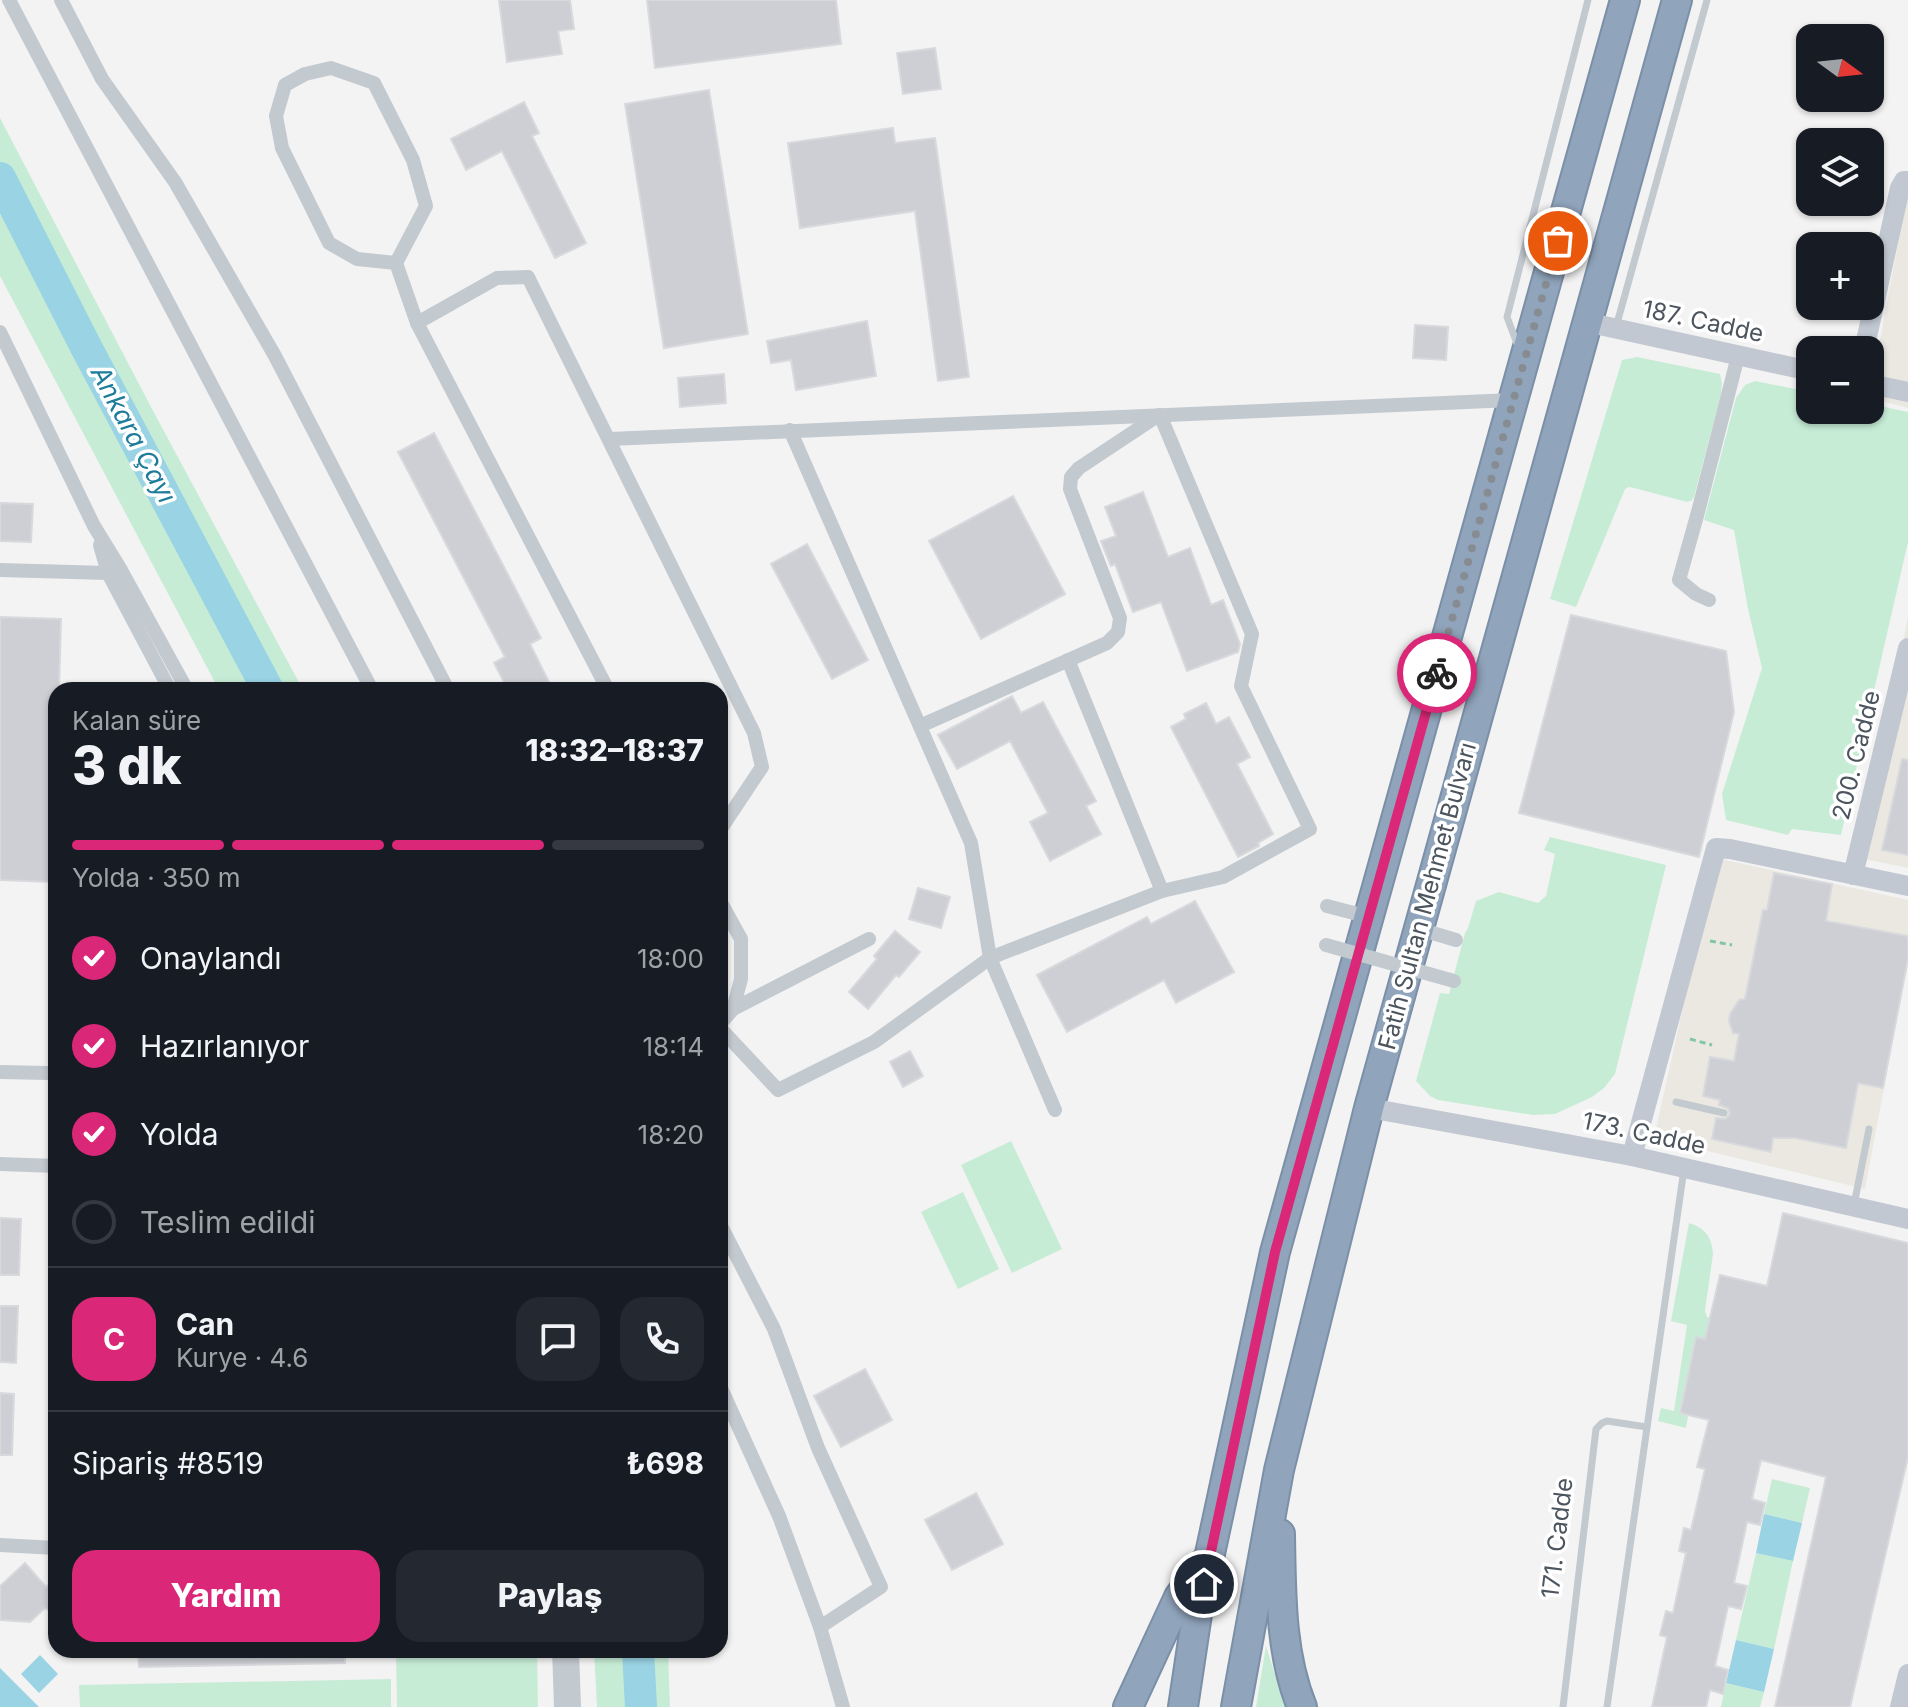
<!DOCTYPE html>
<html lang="tr">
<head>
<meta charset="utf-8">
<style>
	body { margin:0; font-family:Inter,sans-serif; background:#242831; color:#f1f3f6; height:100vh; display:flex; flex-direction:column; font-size:30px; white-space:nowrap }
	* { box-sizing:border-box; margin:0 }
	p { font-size:26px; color:#9ea1a6 }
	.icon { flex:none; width:44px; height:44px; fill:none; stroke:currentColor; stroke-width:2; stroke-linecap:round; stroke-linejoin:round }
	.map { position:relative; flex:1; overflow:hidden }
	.drawer { position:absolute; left:48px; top:682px; width:680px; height:976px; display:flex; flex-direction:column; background:#171b24; border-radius:24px; box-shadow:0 2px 6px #0004 }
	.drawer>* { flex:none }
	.needle { width:52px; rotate:105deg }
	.buttons { position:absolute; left:1796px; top:24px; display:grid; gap:16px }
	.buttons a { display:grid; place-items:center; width:88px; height:88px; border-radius:16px; background:#171b24; box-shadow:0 2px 6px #0004; font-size:40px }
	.pin { position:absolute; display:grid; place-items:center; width:68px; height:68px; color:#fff; margin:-34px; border:4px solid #fff; border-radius:50%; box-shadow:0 2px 8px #0007 }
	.courier { position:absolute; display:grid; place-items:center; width:80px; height:80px; margin:-40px; border:6px solid #db2777; border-radius:50%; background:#fff; color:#222; box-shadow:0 2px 10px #0007 }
	.head em { font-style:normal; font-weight:800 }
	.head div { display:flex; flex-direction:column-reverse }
	.head { display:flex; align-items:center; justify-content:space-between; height:136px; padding:0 24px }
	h1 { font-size:52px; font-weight:800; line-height:60px }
	.bar { display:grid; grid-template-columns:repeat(4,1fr); gap:12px 8px; align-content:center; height:96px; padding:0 24px }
	.bar i { height:10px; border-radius:6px; background:#363941 }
	.bar .on { background:#db2777 }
	.bar p { grid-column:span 4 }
	.line { display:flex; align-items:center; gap:20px; padding:0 24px; border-top:2px solid #363941 }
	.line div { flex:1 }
	.round { display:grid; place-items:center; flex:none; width:84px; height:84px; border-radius:24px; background:#242831 }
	ol { padding:0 24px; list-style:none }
	li { display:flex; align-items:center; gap:24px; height:88px }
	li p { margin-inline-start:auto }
	li .icon { padding:8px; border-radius:50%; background:#db2777; color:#fff; stroke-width:4 }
	li:last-child { color:#9ea1a6 }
	li i { width:44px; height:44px; border:4px solid #363941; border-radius:50% }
	.cta { display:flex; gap:16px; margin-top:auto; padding:16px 24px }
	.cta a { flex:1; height:92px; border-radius:24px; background:#db2777; color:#fff; font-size:32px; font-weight:800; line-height:92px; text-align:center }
	.cta a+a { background:#242831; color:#f1f3f6 }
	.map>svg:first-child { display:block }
</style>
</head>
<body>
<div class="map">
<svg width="1908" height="1707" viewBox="0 0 1908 1707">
	<rect width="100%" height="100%" fill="#f4f3f3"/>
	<g fill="#eae8e1">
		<polygon points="1908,190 1908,408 1870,398 1870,395"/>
		<polygon points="1908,615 1908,868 1864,859"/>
		<polygon points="1716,858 1908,900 1908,960 1865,1189 1654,1138"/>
	</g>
	<g fill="#c7ecd6">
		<polygon points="0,118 151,407 303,690 219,690 0,276"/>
		<polygon points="1637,357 1720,374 1722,384 1721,394 1694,497 1691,501 1687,502 1634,488 1629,487 1625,489 1576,607 1550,599 1622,360"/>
		<polygon points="1755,381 1810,392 1810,410 1870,410 1870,404 1908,412 1908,542 1841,835 1792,829 1788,835 1726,820 1722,794 1762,668 1748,609 1734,530 1704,520 1736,398 1745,385"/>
		<polygon points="1550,837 1666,865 1615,1074 1604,1088 1592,1097 1555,1114 1533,1115 1438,1100 1430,1096 1416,1081 1440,993 1449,994 1465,933 1468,928 1476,901 1499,892 1538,903 1546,896 1555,854 1544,850"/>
		<polygon points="1011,1141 1062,1249 1012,1273 961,1165"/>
		<polygon points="963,1192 999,1269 958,1289 921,1212"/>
		<path d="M1689,1223C1705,1228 1712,1237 1713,1254L1705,1311L1707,1317L1710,1318L1705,1339L1695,1338L1679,1413L1688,1416L1686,1428L1658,1421L1661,1408L1674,1411L1687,1325L1671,1321Z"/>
		<polygon points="1772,1479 1810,1488 1802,1523 1764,1514"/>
		<polygon points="1756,1553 1793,1561 1774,1649 1736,1640"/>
		<polygon points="1266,1646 1285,1707 1256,1707"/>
		<polygon points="396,1650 537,1650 538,1707 397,1707"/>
		<polygon points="594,1650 668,1650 670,1707 597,1707"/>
		<polygon points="391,1679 391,1707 80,1707 79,1685"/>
		<polygon points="1726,1683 1764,1692 1760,1707 1721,1707"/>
	</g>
	<g fill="#99d3e4">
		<polygon points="1764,1514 1802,1523 1793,1561 1756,1553"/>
		<polygon points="1736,1640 1774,1649 1764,1692 1726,1683"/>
		<polygon points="40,1655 58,1674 39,1693 21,1674"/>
		<polygon points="0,1668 39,1707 0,1707"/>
	</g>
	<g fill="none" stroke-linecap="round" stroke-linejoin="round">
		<g stroke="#99d3e4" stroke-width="32">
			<polyline points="0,178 86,347 268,690"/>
			<polyline points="638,1650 641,1707"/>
		</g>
	</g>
	<g fill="#cdcfd4" stroke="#d7d9dd" stroke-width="2">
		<polygon points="499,0 570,0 574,29 558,31 562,54 507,62"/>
		<polygon points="647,0 836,0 841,44 655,68"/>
		<polygon points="935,48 941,89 903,94 897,53"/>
		<polygon points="709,90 748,334 664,348 625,104"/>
		<polygon points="524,102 539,133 532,136 586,243 555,258 502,151 466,170 451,139"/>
		<polygon points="893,128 895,143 935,138 969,377 938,381 915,211 800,228 788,143"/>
		<polygon points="867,321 876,376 796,390 791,360 771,363 767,341"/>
		<polygon points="1415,325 1448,327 1446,360 1413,358"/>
		<polygon points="724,374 726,403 680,407 678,378"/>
		<polygon points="434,433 541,638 530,644 553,690 508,690 494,663 505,657 398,452"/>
		<polygon points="1143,492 1168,557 1190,548 1211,605 1223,600 1240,644 1238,652 1187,671 1161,602 1133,612 1115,564 1111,566 1101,541 1116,536 1105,507"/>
		<polygon points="1013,496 1065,594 981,639 929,541"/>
		<polygon points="0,503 33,504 31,542 0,541"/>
		<polygon points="807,544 868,660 832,679 771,564"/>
		<polygon points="1571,615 1726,651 1734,712 1699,857 1519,813"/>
		<polygon points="0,617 61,619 59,690 56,690 56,762 52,882 0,880"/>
		<polygon points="1012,696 1021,713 1043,702 1096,801 1086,806 1101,834 1050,861 1030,822 1048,813 1010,741 957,769 938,735"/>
		<polygon points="1206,703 1216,724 1229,717 1250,757 1237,764 1273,834 1258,843 1259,846 1238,857 1171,727 1186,719 1184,714"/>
		<polygon points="1902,759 1908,760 1908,855 1882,850"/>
		<polygon points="1774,873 1832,884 1826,921 1908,936 1908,959 1883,1088 1858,1083 1846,1148 1795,1138 1773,1138 1771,1152 1712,1139 1716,1118 1725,1119 1730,1114 1728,1108 1719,1105 1720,1100 1703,1096 1710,1057 1734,1061 1739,1034 1733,1033 1729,1021 1730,1014 1739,1000 1745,999 1763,910 1767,910"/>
		<polygon points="918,888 950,897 941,928 909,919"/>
		<polygon points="1195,901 1234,972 1176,1003 1164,980 1067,1032 1037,975 1147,917 1151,924"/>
		<polygon points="895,931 920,952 899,977 896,975 868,1009 849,992 877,959 874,956"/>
		<polygon points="910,1051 923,1076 903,1087 890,1062"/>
		<polygon points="1783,1213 1908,1243 1908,1457 1850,1707 1775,1707 1826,1477 1761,1460 1752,1499 1765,1503 1760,1525 1747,1522 1734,1583 1747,1586 1741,1609 1728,1606 1715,1666 1728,1670 1723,1694 1710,1690 1706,1707 1652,1707 1667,1637 1660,1635 1666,1611 1673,1613 1686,1553 1679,1551 1684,1528 1691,1530 1705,1469 1697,1467 1709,1420 1680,1413 1696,1337 1705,1339 1720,1275 1767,1286"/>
		<polygon points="0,1218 21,1219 19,1275 0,1275"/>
		<polygon points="0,1306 18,1306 16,1363 0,1362"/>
		<polygon points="865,1369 892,1420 841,1447 814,1396"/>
		<polygon points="0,1393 14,1394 12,1455 0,1455"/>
		<polygon points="976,1493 1003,1544 952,1570 925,1520"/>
		<polygon points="25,1563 46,1587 56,1578 56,1615 45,1608 30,1622 0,1620 0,1586"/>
		<polygon points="138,1650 345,1650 345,1663 139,1667"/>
	</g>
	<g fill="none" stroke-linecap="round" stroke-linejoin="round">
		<g stroke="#7b8fa7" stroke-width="32">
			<g id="highway">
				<path d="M1280,1534C1281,1592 1280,1653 1302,1707"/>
				<polyline points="1128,1707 1179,1597 1203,1564"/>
				<polyline points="1183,1707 1197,1614 1275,1252 1625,0"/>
				<polyline points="1236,1707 1279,1470 1369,1108 1677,0"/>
			</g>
		</g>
		<g stroke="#82c6a6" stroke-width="3" stroke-dasharray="6 4" stroke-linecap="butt">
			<polyline points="1710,941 1732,945"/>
			<polyline points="1690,1039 1712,1045"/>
		</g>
		<g stroke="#c2c9cf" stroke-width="7">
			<polyline points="1616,327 1707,0"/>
			<polyline points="1518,346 1507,317 1588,0"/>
			<polyline points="1676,1102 1724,1113"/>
			<polyline points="1854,1205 1869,1129"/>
			<polyline points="1563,1707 1596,1429 1602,1423 1607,1421 1647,1427"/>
			<polyline points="1607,1707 1684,1169"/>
		</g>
		<g stroke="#c2c9cf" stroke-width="14">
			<polyline points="9,0 372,690"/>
			<polyline points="61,0 102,79 175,182 275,356 448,690"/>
			<polyline points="396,263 357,259 329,243 282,148 276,116 285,85 305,74 331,68 374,83 413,160 426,206 396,263 417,323 608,690"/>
			<polyline points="417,323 497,278 528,277 754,733 762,767 720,830"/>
			<polyline points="0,332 94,526 121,570 187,690"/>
			<polyline points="790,430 971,843 990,958 1055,1110"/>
			<polyline points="610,439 1513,400"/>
			<polyline points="100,545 108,573 170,690"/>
			<polyline points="0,570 108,573 117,571"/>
			<polyline points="1709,600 1696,594 1679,580 1698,512 1738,356"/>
			<polyline points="1068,660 1162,891"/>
			<polyline points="920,726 1107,643 1118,632 1120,618 1070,489 1071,477 1079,468 1159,415"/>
			<polyline points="720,901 741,939 741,979 733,1009 720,1024"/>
			<polyline points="1327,906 1369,917"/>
			<polyline points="1419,929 1456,940"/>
			<polyline points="733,1009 869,939"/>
			<polyline points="720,1028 778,1090 874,1042 990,958 1162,891 1223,877 1310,829 1241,686 1252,634 1160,415"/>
			<polyline points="0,1072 48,1073"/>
			<polyline points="0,1164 56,1166"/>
			<polyline points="720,1224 774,1329 818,1448 881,1587 820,1627"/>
			<polyline points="720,1386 779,1516 820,1627 843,1707"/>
			<polyline points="0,1545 56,1548"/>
			<polyline points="559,1650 561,1707"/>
			<polyline points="572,1650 574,1707"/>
		</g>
		<g stroke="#c1c8d1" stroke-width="20">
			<polyline points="1586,322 1810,371"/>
			<polyline points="1864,350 1900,188 1904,181 1908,181"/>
			<polyline points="1870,384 1908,392"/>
			<polyline points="1853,875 1908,648"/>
			<polyline points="1369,1108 1632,1156 1908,1219"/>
			<polyline points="1632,1156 1716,848 1730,849 1908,886"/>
			<polyline points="1900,1707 1908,1674"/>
		</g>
		<use href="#highway" stroke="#90a4bb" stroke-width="28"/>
		<polyline stroke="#c2c9cf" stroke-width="14" points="1326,945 1454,981"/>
	</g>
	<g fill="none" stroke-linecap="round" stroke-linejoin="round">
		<polyline stroke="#878c92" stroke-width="8" stroke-dasharray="0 14.4" points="1437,673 1558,241"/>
		<polyline stroke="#db2777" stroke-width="10" points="1204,1584 1275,1252 1437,673"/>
	</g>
	<g text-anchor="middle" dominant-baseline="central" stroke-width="7" stroke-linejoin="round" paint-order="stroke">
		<g font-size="24" fill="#4c555e" stroke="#fff">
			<text transform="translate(1703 321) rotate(12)">187. Cadde</text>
			<text transform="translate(1856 755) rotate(-76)">200. Cadde</text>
			<text transform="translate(1427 896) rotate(-75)">Fatih Sultan Mehmet Bulvarı</text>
			<text transform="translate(1644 1133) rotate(12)">173. Cadde</text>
			<text transform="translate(1557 1538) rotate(-83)">171. Cadde</text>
		</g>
		<g font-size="26" font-style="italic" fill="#1c7c99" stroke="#fff">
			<text transform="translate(134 434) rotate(62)">Ankara Çayı</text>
		</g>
	</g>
</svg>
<div class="buttons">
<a><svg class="needle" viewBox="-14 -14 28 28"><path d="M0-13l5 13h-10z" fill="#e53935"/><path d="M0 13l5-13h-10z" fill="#9ea1a6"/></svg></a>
<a><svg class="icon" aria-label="layers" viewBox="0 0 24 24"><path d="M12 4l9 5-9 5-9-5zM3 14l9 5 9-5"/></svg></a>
<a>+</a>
<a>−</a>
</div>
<div class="pin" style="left:1558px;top:241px;background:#ea580c"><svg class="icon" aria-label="bag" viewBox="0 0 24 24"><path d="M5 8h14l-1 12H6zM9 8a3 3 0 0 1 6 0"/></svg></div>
<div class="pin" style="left:1204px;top:1584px;background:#1f2937"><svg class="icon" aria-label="home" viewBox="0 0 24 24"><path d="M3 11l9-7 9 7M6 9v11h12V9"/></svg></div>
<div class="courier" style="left:1437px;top:673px"><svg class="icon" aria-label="bike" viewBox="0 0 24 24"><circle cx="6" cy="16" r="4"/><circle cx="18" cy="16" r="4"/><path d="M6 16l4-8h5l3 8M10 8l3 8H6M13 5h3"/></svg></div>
<section class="drawer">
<div class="head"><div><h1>3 dk</h1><p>Kalan süre</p></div><em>18:32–18:37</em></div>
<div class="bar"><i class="on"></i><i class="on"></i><i class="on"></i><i></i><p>Yolda · 350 m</p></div>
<ol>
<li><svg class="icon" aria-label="check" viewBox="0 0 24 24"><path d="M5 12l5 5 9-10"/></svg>Onaylandı<p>18:00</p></li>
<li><svg class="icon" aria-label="check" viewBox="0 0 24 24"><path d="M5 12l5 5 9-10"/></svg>Hazırlanıyor<p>18:14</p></li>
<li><svg class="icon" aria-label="check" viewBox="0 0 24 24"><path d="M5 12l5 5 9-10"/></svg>Yolda<p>18:20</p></li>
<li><i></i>Teslim edildi</li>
</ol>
<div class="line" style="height:144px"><b class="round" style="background:#db2777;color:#fff">C</b><div><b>Can</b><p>Kurye · 4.6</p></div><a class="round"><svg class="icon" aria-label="chat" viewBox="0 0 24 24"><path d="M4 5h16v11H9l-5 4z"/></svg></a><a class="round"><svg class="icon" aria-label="phone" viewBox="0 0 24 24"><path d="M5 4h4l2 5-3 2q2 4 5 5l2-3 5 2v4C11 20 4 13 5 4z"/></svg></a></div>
<div class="line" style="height:104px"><div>Sipariş #8519</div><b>₺698</b></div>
<div class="cta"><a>Yardım</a><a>Paylaş</a></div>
</section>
</div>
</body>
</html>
